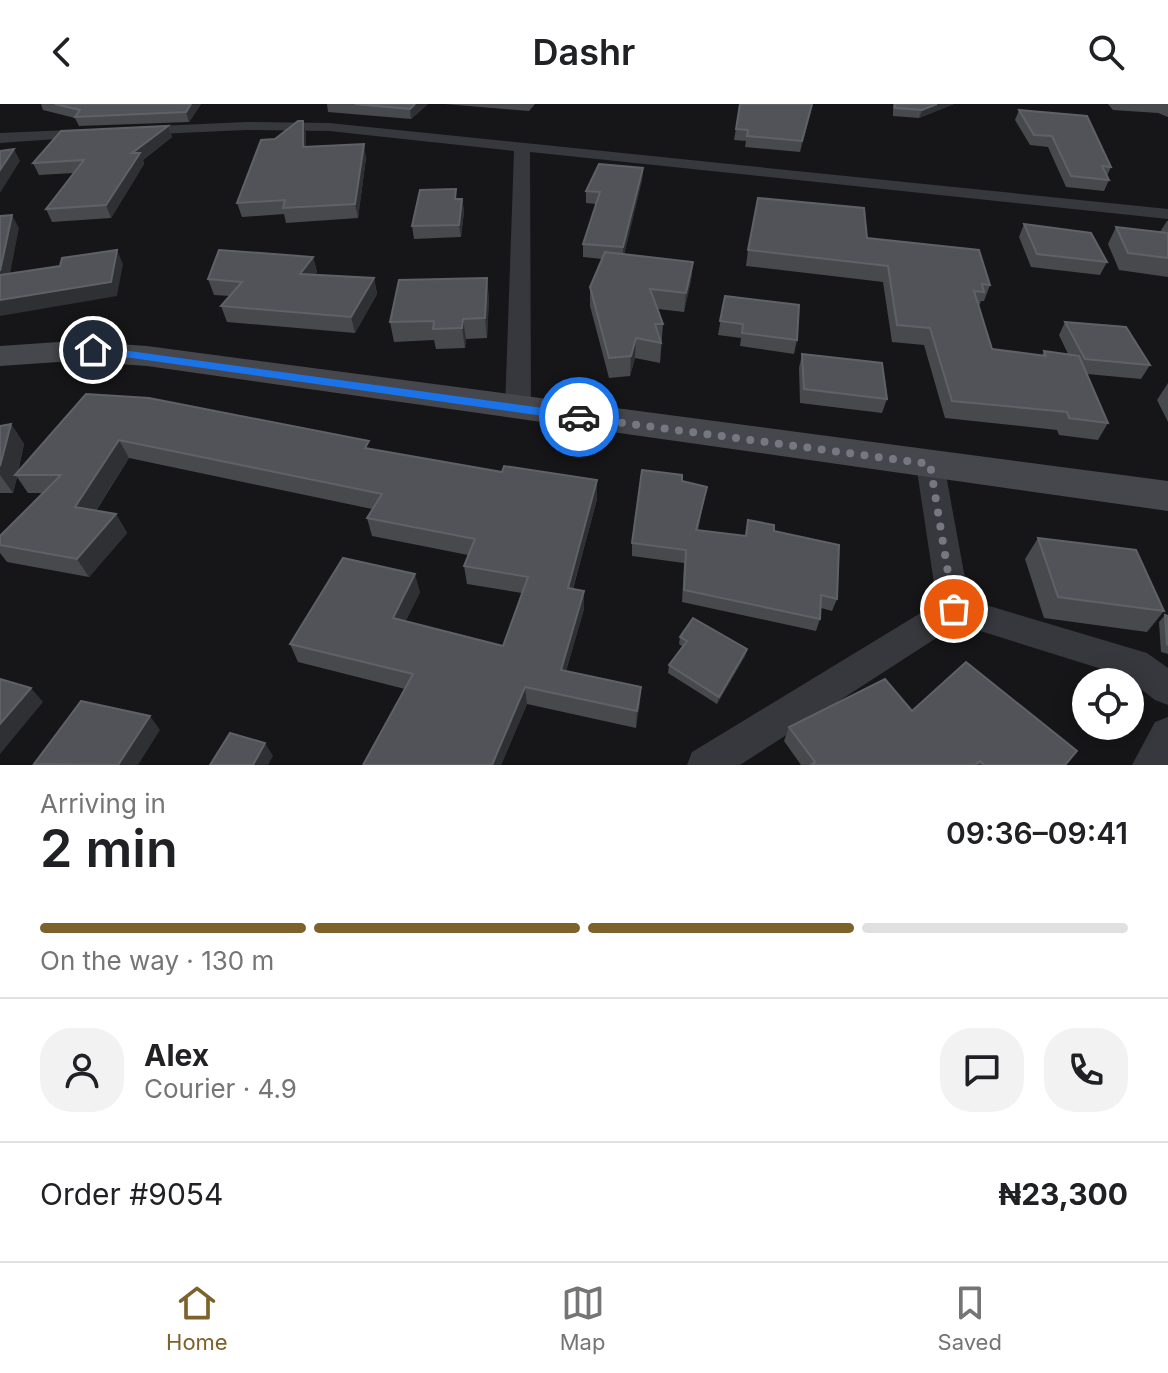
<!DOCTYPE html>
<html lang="en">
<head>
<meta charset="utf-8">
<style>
	body { margin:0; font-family:Inter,sans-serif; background:#f2f2f2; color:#202124; height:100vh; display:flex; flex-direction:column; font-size:30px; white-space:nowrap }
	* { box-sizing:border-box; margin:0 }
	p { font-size:26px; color:#757577 }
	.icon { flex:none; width:44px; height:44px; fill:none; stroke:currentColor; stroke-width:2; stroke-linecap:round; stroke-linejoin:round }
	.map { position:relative; height:661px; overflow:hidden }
	.side { display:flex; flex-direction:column; background:#fff; flex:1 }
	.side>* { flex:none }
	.tools { position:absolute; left:1072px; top:564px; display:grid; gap:16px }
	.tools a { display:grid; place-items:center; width:72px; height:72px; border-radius:50%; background:#fff; box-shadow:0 4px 20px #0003; font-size:40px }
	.pin { position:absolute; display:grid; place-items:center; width:68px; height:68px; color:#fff; margin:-34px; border:4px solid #fff; border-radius:50%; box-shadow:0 2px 8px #0007 }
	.courier { position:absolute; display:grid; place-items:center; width:80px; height:80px; margin:-40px; border:6px solid #1a73e8; border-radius:50%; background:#fff; color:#222; box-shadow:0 2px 10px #0007 }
	.head em { font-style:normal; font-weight:600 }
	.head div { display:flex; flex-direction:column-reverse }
	.head { display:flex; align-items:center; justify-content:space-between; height:136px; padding:0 40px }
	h1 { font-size:52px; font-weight:600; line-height:60px }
	.bar { display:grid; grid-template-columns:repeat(4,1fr); gap:12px 8px; align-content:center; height:96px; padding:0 40px }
	.bar i { height:10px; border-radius:6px; background:#e0e0e0 }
	.bar .active { background:#7e622b }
	.bar p { grid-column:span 4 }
	.line { display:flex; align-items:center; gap:20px; padding:0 40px; border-top:2px solid #e0e0e0 }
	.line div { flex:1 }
	.round { display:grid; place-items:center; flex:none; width:84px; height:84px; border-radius:32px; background:#f2f2f2 }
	header { display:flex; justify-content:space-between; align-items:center; height:104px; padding:0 40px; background:#fff; font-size:36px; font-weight:600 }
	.dock { display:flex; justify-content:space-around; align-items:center; height:112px; border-top:2px solid #e0e0e0; background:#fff; font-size:22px; color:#757577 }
	.dock a { display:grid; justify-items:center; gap:4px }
	.dock .active { color:#7e622b }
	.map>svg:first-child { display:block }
</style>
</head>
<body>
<header><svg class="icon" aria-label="back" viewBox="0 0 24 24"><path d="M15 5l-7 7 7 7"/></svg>Dashr<svg class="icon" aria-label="search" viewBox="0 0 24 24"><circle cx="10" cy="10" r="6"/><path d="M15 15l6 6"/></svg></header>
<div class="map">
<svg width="1168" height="661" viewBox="0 0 1168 661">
	<rect width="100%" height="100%" fill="#161618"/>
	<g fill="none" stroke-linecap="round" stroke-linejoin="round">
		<g fill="#37383d" fill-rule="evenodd">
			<polygon points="246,18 329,19 1168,105 1168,115 530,48 531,305 527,311 509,311 505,305 514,47 329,27 246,26 136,31 129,27 136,23"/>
			<polygon points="93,25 98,26 98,32 0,39 0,29"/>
			<polygon points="930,351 940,353 944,360 969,496 1147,549 1168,564 1168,601 1155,596 1124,572 958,520 740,661 687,661 692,648 937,499 916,360 920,353"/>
			<polygon points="1168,613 1168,661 1132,661 1155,618"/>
		</g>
		<polygon fill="#45474d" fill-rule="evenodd" points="73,237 147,242 1168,377 1168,407 147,262 73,257 0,262 0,242"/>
	</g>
	<g fill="#47494d">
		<polygon points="41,0 201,0 189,18 79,22 75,14 43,6"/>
		<polygon points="327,0 428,0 411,15 328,8"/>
		<polygon points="445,0 535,0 529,7"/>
		<polygon points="740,0 813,0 800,48 745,43 746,37 734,36"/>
		<polygon points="893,0 954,0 919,14 893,12"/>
		<polygon points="1108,0 1168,0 1168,13 1158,9 1113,6"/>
		<polygon points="1019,6 1111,63 1107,72 1109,76 1104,87 1066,83 1048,43 1030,41 1015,16"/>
		<polygon points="303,17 306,30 306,43 366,54 358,114 286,119 284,110 242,113 237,99 275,35"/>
		<polygon points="168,22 172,33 143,56 144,60 111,114 52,118 46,105 74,69 39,71 33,59"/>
		<polygon points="643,64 642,76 624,150 693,158 691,176 684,208 658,205 663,220 660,259 635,254 630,272 609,274 590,202 590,183 602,155 583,153 583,140 596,100 586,99 586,87"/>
		<polygon points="458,95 462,95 464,107 461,133 414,135 412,122"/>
		<polygon points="1167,117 1168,117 1168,173 1119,166 1108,140 1116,123 1160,128"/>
		<polygon points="1024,120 1107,158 1100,171 1031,163 1019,133"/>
		<polygon points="867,134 990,181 984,197 981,197 979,202 992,245 1042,251 1044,247 1068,250 1059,231 1065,218 1150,261 1141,275 1087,270 1108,319 1098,336 1059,331 1057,326 945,314 924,241 892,238 883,178 746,162 748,146"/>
		<polygon points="313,153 317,168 315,171 374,174 377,190 355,229 227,218 221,202 230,192 214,191 208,175"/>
		<polygon points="725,192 797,236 794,250 740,242 741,234 718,231"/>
		<polygon points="489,193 487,234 466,235 465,244 436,245 434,236 394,238 390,218"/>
		<polygon points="802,250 887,295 882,309 800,299 799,264"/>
		<polygon points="1168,279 1168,318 1157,296"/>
		<polygon points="86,290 371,345 597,395 573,485 584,487 584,505 566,567 641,583 636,624 527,600 501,661 363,661 405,585 298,558 290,540 420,488 405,518 503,542 522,489 467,480 464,462 468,451 372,432 367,414 372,405 129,354 96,407 116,410 127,429 89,473 7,458 0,449 0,432 43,389 28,389 17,373 13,389 0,389 0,322 11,320 24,340 18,368"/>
		<polygon points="682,377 707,383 698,426 745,432 748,416 774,427 837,495 832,507 821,504 820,515 816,527 682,498 684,459 632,452 632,439"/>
		<polygon points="1038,434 1164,507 1147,528 1044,514 1025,455"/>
		<polygon points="1165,511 1168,512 1168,550 1161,548 1159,518"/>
		<polygon points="680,533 747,545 745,552 717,600 668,569 669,561 683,543 679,540"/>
		<polygon points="912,607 1065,661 801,661 784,637 789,623"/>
	</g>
	<g fill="#2f3033">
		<polygon points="191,0 201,0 189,18 186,8"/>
		<polygon points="415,0 428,0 411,15 410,5"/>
		<polygon points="812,0 813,0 800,48 802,37"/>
		<polygon points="937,0 954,0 919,14 922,6"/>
		<polygon points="303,17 306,30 306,57 303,43"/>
		<polygon points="168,22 172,33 143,56 144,60 111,114 106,101 132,49"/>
		<polygon points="364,40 366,54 358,114 355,100"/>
		<polygon points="14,45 20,57 0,89 0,66"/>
		<polygon points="643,64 642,76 623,156 623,143"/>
		<polygon points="462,95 464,107 461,133 459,121"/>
		<polygon points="12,111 19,124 7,185 0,172 0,167"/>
		<polygon points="117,146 123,160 117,192 0,212 0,196"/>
		<polygon points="313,153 317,168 304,186 300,170"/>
		<polygon points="693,158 691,176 684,208 686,189"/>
		<polygon points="374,174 377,190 355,229 351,213"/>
		<polygon points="487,174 489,193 487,234 485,214"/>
		<polygon points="463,215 466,235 465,244 462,224"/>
		<polygon points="636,234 635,254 630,272 631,252"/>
		<polygon points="11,320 24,340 17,371 15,371 17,373 13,389 0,371 0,362"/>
		<polygon points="119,336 129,354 86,422 75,403"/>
		<polygon points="597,376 597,395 568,502 568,484"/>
		<polygon points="116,410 127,429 89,473 77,455"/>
		<polygon points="415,470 420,488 398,532 393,514"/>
		<polygon points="584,487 584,505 561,583 561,566"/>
		<polygon points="747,545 745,552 717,600 719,593"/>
		<polygon points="525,583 527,600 501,661 492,661"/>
		<polygon points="641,583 640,600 636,624 637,607"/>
		<polygon points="31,584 43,598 0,650 0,620"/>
		<polygon points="150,612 160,626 138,661 118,661"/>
		<polygon points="265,639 273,652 268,661 253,661"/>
	</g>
	<g fill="#525359" stroke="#5f6168" stroke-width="2">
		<polygon points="55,0 191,0 186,8 75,13 80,6"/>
		<polygon points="355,0 415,0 410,5"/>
		<polygon points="740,0 812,0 802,37 747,32 748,26 736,25"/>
		<polygon points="895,0 937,0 922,6 895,4"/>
		<polygon points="1019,6 1087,12 1111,63 1102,62 1109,76 1071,72 1052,32 1034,31"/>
		<polygon points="298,17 303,17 303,43 364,40 355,100 283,104 285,96 237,99 261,36 275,35"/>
		<polygon points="168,22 132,49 140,49 106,101 46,105 84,56 33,59 61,27"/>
		<polygon points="14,45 0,66 0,47"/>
		<polygon points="599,60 643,64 623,143 583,140 600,88 586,87"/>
		<polygon points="456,85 455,95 462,95 459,121 412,122 420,86"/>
		<polygon points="758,94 864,104 867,134 979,146 990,181 982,180 984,188 974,187 992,245 1046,252 1044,247 1079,252 1108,319 1069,314 1067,308 952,297 930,224 897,221 888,162 748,146"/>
		<polygon points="12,111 0,167 0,112"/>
		<polygon points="1024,120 1091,129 1107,158 1037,150"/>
		<polygon points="1116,123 1168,129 1168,154 1128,149"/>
		<polygon points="117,146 111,178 0,196 0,171 60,162 62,154"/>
		<polygon points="219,146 313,153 300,170 374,174 351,213 221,202 242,178 208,175"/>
		<polygon points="605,148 693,158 686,189 650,185 663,220 655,220 661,239 636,234 631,252 609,254 590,183"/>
		<polygon points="487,174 485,214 463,215 462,224 433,225 434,217 390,218 399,176"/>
		<polygon points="725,192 799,201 797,236 742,229 743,220 720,217"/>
		<polygon points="1065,218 1126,223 1150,261 1085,255"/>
		<polygon points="802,250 882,259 887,295 804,285"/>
		<polygon points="86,290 149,294 369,337 365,344 502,368 504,362 597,376 568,484 584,487 561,566 641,583 637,607 525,583 492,661 363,661 413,570 290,540 343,454 415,470 393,514 503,542 528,473 464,462 475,435 367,414 382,390 119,336 75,403 116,410 77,455 0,441 0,432 61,371 15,371"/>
		<polygon points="11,320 0,362 0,322"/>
		<polygon points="642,366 682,371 682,377 707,383 696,426 746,432 748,416 774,421 774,427 839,441 837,495 821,491 820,515 684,486 686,446 632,439"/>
		<polygon points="1038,434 1136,446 1164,507 1058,493"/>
		<polygon points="1165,511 1168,512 1168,541 1167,540"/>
		<polygon points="693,514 747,545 719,593 669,561 687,537 680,533"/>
		<polygon points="966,558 1077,647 1065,661 984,661 980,657 975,661 811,661 815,658 789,623 885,575 912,607"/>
		<polygon points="0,575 31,584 0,620"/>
		<polygon points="81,597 150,612 118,661 34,660"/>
		<polygon points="230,629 265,639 253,661 210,661"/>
	</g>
	<polygon fill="#1a73e8" points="93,242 579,309 586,313 579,317 89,248 89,243"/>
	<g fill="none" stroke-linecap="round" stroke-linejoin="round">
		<polyline stroke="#757880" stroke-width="8" stroke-dasharray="0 14.4" points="579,313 930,360 954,505"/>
	</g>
</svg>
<div class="tools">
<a><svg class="icon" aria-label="locate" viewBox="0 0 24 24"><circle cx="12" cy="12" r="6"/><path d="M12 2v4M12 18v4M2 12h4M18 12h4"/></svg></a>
</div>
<div class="pin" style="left:954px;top:505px;background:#ea580c"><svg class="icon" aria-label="bag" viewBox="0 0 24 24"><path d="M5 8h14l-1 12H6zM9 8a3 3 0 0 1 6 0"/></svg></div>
<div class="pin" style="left:93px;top:246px;background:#1f2937"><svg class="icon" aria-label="home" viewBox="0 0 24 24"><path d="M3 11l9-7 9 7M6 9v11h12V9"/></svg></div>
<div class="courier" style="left:579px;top:313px"><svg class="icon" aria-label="car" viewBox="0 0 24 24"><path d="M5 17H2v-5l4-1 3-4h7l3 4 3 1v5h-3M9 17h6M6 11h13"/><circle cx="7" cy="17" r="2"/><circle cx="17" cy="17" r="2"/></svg></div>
</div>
<section class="side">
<div class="head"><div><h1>2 min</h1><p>Arriving in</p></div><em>09:36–09:41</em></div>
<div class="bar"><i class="active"></i><i class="active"></i><i class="active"></i><i></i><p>On the way · 130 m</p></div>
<div class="line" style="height:144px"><a class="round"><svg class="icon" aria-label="person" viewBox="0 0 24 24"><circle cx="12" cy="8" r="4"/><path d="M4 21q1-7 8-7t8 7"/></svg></a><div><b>Alex</b><p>Courier · 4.9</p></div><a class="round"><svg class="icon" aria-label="chat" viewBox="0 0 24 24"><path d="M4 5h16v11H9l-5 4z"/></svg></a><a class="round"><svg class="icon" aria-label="phone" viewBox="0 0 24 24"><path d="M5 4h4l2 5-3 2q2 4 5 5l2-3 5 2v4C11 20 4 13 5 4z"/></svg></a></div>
<div class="line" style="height:104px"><div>Order #9054</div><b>₦23,300</b></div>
</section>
<nav class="dock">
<a class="active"><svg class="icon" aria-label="home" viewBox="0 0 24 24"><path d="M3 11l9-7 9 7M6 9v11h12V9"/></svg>Home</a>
<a><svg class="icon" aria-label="map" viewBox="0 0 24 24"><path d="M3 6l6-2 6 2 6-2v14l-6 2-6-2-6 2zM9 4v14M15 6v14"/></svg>Map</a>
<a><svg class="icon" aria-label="saved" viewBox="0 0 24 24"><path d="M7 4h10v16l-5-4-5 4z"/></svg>Saved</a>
</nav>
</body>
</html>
